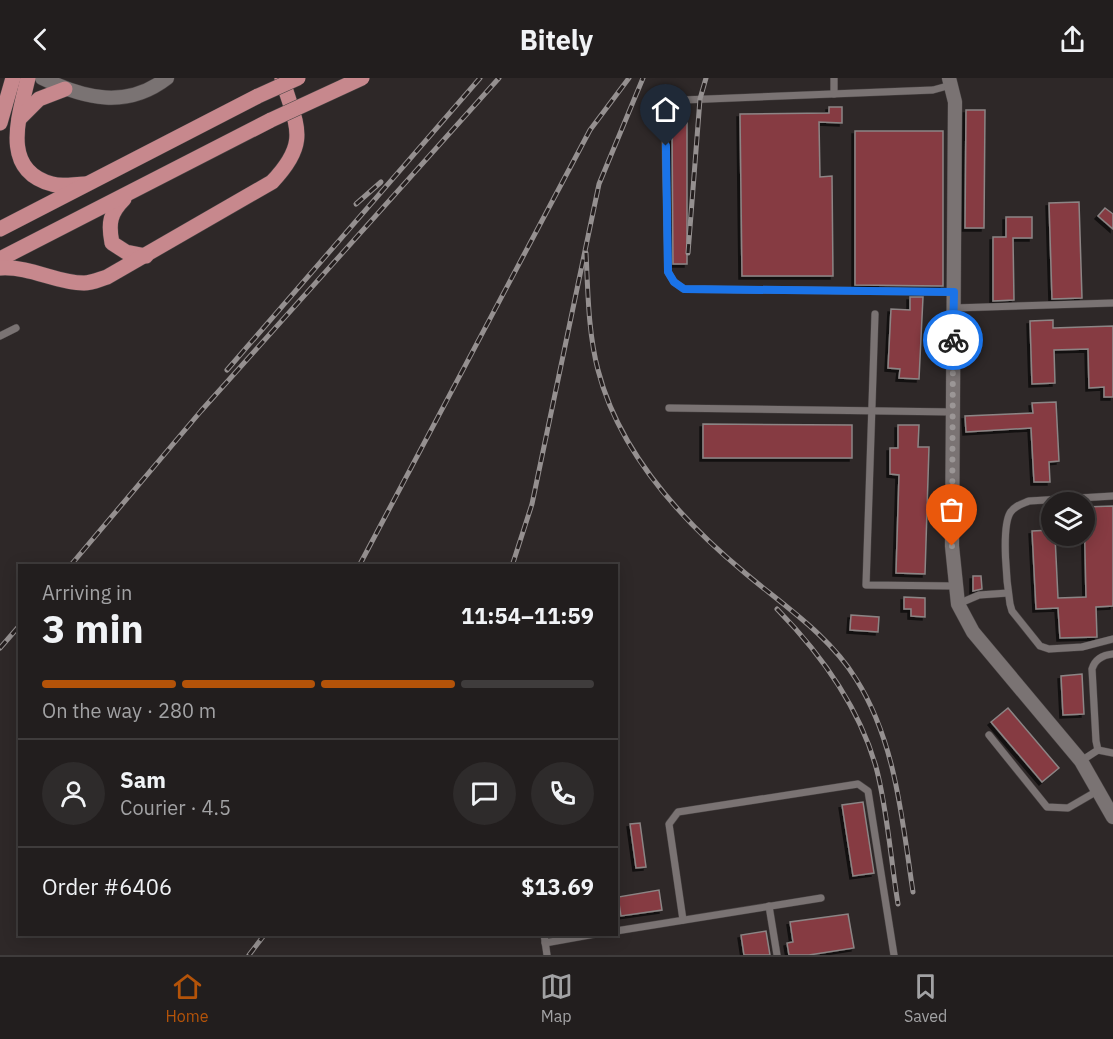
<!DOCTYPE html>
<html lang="en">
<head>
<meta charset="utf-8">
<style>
	body { margin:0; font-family:"IBM Plex Sans",sans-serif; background:#2e2b2b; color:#f1f3f6; height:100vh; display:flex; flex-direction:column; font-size:22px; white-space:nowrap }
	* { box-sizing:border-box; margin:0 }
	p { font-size:20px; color:#a2a2a4 }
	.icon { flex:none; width:33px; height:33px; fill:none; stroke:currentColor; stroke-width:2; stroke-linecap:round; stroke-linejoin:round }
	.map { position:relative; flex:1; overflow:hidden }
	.sheet { position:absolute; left:18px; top:486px; width:600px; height:372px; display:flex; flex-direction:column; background:#221e1e; border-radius:0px; box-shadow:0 3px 15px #0003,0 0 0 2px #3f3c3c }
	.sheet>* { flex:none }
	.buttons { position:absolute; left:1041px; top:414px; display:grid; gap:12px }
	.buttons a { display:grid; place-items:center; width:54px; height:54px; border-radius:50%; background:#221e1e; box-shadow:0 3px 15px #0003,0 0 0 2px #3f3c3c; font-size:30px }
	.pin { position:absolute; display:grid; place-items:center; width:51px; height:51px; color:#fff; margin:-62px -26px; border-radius:50% 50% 50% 0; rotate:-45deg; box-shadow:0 0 6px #0007 }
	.pin .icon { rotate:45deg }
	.courier { position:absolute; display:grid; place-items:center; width:60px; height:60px; margin:-30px; border:4px solid #1a73e8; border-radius:50%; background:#fff; color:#222; box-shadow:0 2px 8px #0007 }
	.head em { font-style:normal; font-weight:700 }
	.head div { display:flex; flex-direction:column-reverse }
	.head { display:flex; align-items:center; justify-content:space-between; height:102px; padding:0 24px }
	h1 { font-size:39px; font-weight:700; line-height:45px }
	.bar { display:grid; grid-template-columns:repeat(4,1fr); gap:9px 6px; align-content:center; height:72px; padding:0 24px }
	.bar i { height:8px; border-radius:4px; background:#3f3c3c }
	.bar .current { background:#b45309 }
	.bar p { grid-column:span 4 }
	.line { display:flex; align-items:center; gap:15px; padding:0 24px; border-top:2px solid #3f3c3c }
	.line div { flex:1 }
	.round { display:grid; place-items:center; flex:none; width:63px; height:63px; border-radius:32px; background:#2e2b2b }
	header { display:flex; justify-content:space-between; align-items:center; height:78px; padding:0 24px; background:#221e1e; font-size:27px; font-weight:700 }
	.menu { display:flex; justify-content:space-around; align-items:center; height:84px; border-top:2px solid #3f3c3c; background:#221e1e; font-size:16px; color:#a2a2a4 }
	.menu a { display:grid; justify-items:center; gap:3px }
	.menu .current { color:#b45309 }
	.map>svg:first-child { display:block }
</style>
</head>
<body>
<header><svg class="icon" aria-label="back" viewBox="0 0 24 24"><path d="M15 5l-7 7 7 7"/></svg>Bitely<svg class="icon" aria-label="share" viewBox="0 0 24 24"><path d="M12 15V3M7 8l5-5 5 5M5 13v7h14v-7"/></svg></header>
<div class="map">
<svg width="1113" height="877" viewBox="0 0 1113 877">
	<defs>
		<filter id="shadow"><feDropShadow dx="-3" dy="3" stdDeviation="0" flood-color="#0009"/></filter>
	</defs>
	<rect width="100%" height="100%" fill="#2e2828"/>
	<g fill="#863b43" stroke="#8c8585" stroke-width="1.5" filter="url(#shadow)">
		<polygon points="829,29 842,29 842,45 819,44 820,99 832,98 833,198 742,198 740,36 829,35"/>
		<polygon points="966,32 985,32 984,150 965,150"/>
		<polygon points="672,45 687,45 687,186 673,186"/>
		<polygon points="855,53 943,53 943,208 855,207"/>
		<polygon points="1079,124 1082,220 1052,221 1049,125"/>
		<polygon points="1105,130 1113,136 1113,151 1098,138"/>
		<polygon points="1006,139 1032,139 1032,160 1013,160 1014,222 993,223 993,159 1006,159"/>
		<polygon points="910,219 923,219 919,301 899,300 900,291 888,290 891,231 910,232"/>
		<polygon points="1053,242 1053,250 1113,248 1113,319 1104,319 1104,309 1089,310 1088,271 1054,272 1055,305 1032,306 1030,243"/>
		<polygon points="1056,324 1059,383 1049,384 1050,404 1034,404 1031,350 966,354 965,338 1033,335 1032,325"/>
		<polygon points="703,346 852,347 852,380 703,380"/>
		<polygon points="898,347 919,347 918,369 929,369 925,496 896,495 899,397 890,396 890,370 898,370"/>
		<polygon points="1113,428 1113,528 1096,529 1097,559 1060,560 1058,530 1036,531 1032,453 1052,452 1052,458 1055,458 1058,520 1086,519 1084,429"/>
		<polygon points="973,498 981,498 982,511 973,513"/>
		<polygon points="904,519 925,520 925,539 911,538 911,531 904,531"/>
		<polygon points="851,537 879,539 878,554 850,552"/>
		<polygon points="1082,596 1084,636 1063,637 1061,598"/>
		<polygon points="1008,630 1059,690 1042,704 991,644"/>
		<polygon points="863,724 874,795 853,798 842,727"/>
		<polygon points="640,745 646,789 636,790 630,746"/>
		<polygon points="659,812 662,832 621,838 618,819"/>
		<polygon points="848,836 854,870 809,877 789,877 787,865 793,864 790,844"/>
		<polygon points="766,853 770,877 744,877 741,857"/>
	</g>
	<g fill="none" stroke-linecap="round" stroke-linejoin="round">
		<g stroke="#484343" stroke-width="8">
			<g id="lane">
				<polyline points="834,0 834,16"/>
				<polyline points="951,7 933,12 683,22 670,31 665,47 668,194 674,204 684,211 954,214"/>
				<polyline points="954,230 1113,225"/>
				<polyline points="875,236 866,507 955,508"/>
				<polyline points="0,258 16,250"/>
				<polyline points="669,330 953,334"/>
				<path d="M1113,418L1029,423C1022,426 1014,428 1010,435C1001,451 1007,507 1010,526L1012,533L1040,568L1049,571L1082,569L1113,561"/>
				<polyline points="958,526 979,517 1008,515"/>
				<path d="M1113,576C1103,577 1095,581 1092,591L1096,663L1098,672L1113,675"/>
				<polyline points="989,657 1047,729 1068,730 1099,712"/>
				<polyline points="1081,683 1098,672"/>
				<polyline points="769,828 777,877"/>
				<polyline points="683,842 669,746 678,734 858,706 868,713 894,877"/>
				<polyline points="616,853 821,820"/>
				<polyline points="544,856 547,877"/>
				<polyline points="545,865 595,856"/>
			</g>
		</g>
		<g stroke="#484343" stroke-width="15">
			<g id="street">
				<path d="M42,0C85,21 127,31 167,0"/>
				<polyline points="949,0 955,24 952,468 958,526 973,554 1081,683 1113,739"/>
			</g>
		</g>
		<g stroke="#484343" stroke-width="16">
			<g id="primary">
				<path d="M28,0C19,39 0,92 52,106C62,109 75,106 85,106"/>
				<polyline points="19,41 39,21 65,11"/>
				<polyline points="0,45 13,0"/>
				<path d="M124,121C110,135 108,145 112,165L126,174L146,178"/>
				<polyline points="0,151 258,18"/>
				<polyline points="0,181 271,42"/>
				<path d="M0,190C32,188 55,205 84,205C92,205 100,201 107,199L272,104C311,63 296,48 282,0"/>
			</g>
		</g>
		<use href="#lane" stroke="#7a7373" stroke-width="7"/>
		<use href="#street" stroke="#7a7373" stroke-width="14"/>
		<use href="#primary" stroke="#c7888d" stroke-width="15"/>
		<g stroke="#959090" stroke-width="5">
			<g id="rail">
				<polyline points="356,126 381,104"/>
				<path d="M586,175C588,213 588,254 598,292C619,374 681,442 745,495C783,527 829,557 856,601C896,664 902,742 913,814"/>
				<polyline points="688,175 700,21 706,0"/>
				<polyline points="227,292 480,0"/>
				<polyline points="70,488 201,333 499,0"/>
				<polyline points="359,488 590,52 629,0"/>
				<polyline points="512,488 532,426 599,106 643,0"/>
				<path d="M777,531C820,575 859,629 876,689C887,729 891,784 898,826"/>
				<polyline points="0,570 20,547"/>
				<polyline points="249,877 265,856"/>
			</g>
		</g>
		<use href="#rail" stroke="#241e1e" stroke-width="3" stroke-dasharray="9" stroke-linecap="butt"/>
		<g stroke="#484343" stroke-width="16" stroke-linecap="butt">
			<g id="primary-bridge">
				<polyline points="258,18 298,0"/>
				<polyline points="271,42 362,0"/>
			</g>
		</g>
		<use href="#primary-bridge" stroke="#c7888d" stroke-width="15"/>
	</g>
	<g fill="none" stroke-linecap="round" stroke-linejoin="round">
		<polyline stroke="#9b9696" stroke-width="6" stroke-dasharray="0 10.8" points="952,468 953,262"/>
		<polyline stroke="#1a73e8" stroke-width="8" points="666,68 668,194 674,204 684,211 954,214 953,262"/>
	</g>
</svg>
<div class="buttons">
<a><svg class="icon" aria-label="layers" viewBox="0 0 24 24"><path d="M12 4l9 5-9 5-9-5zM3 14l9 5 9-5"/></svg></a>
</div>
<div class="pin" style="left:952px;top:468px;background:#ea580c"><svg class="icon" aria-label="bag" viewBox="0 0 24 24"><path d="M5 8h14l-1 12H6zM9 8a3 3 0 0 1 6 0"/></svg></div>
<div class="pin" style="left:666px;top:68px;background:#1f2937"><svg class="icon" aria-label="home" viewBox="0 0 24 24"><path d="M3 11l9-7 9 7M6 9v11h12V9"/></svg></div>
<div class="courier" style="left:953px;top:262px"><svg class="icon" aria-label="bike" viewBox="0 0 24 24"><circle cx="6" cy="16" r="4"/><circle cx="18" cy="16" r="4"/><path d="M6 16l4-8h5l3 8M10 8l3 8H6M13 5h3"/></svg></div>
<section class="sheet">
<div class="head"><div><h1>3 min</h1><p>Arriving in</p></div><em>11:54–11:59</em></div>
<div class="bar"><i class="current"></i><i class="current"></i><i class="current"></i><i></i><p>On the way · 280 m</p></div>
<div class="line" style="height:108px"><a class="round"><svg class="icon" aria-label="person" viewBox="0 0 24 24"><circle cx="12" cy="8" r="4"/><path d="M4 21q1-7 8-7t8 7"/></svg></a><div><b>Sam</b><p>Courier · 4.5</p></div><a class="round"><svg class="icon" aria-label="chat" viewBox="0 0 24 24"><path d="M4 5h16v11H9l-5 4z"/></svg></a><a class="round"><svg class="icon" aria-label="phone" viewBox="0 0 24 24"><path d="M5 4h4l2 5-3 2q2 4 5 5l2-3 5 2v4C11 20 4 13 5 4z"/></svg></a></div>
<div class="line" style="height:78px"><div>Order #6406</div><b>$13.69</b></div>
</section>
</div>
<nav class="menu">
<a class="current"><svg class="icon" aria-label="home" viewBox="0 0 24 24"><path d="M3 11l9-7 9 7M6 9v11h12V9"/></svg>Home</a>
<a><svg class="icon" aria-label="map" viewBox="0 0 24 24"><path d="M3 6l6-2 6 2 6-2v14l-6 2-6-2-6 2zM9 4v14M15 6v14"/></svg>Map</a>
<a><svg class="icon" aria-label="saved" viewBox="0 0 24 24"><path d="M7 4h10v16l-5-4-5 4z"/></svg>Saved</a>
</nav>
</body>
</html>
